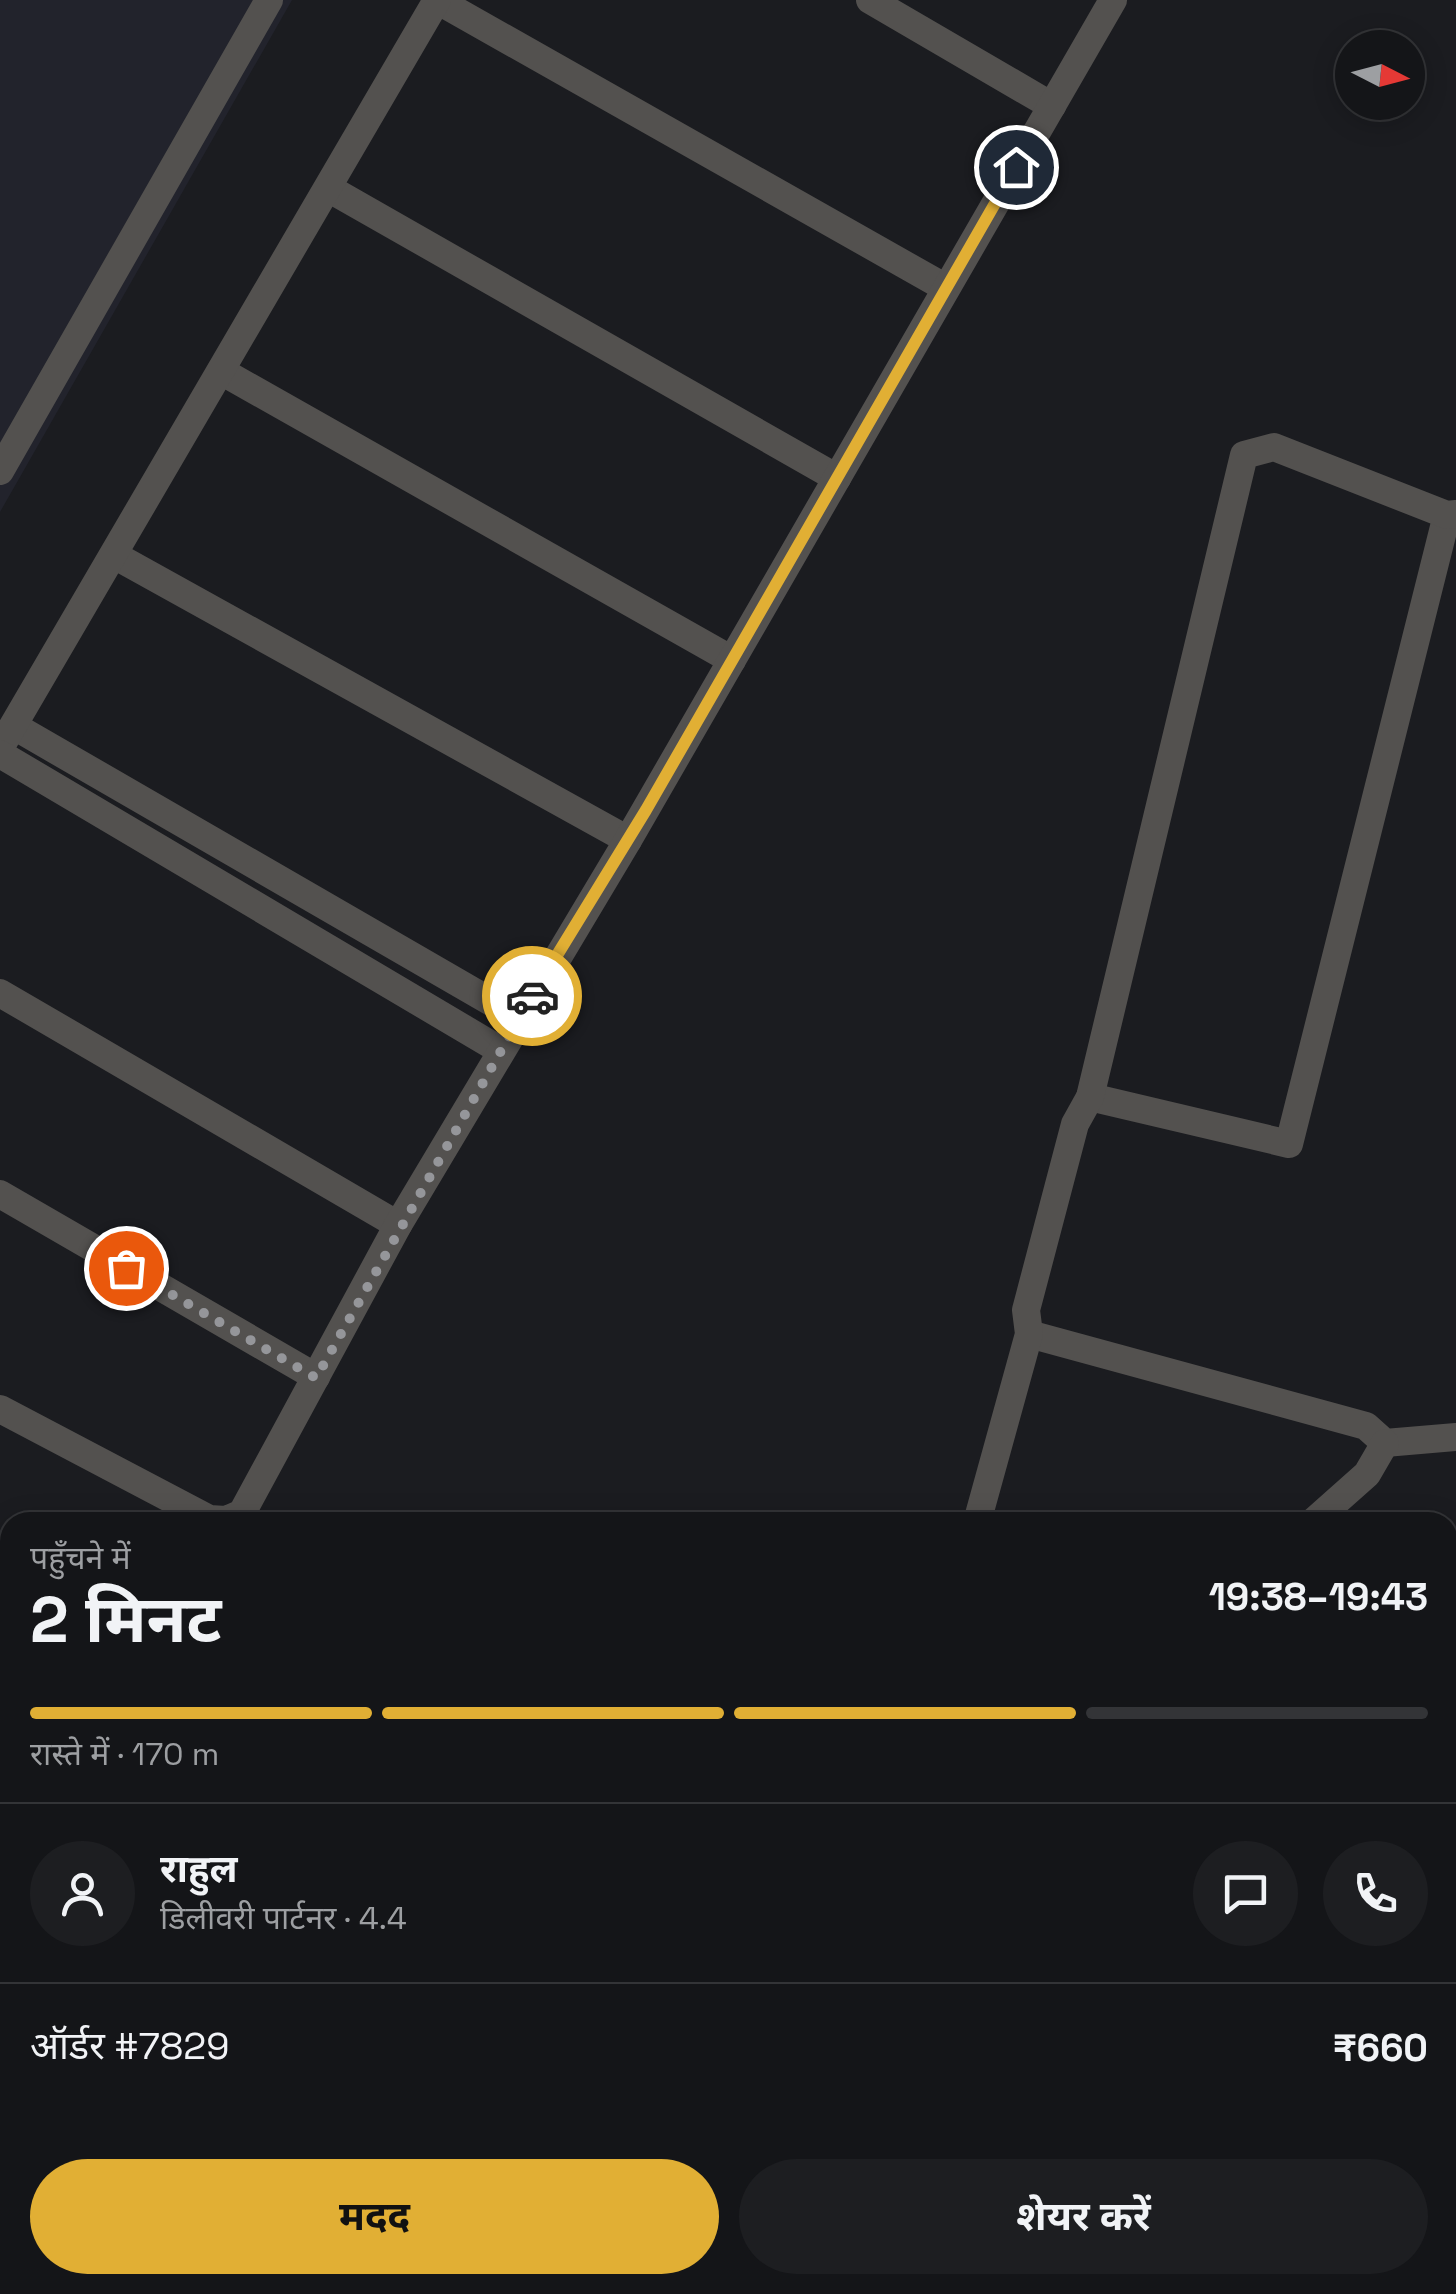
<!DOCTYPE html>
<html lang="hi">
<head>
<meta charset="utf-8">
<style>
	body { margin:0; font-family:"Space Grotesk","Noto Sans Devanagari",sans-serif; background:#1d1e21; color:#f1f3f6; height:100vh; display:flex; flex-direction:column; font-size:38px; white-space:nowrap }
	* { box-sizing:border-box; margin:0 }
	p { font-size:32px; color:#9d9fa2 }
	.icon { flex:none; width:55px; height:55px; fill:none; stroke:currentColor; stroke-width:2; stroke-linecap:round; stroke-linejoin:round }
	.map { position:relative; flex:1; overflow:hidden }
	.sheet { position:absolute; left:0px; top:1512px; width:1458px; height:782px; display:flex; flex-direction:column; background:#141518; border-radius:30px 30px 0 0; box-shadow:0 5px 25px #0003,0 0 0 2px #333437 }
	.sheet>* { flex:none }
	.needle { width:65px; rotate:96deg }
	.fabs { position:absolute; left:1335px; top:30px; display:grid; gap:20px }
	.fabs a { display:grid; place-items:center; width:90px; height:90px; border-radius:50%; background:#141518; box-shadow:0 5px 25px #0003,0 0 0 2px #333437; font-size:50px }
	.pin { position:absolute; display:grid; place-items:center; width:85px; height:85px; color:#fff; margin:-42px; border:5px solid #fff; border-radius:50%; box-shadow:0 2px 10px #0007 }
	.courier { position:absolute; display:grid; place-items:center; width:100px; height:100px; margin:-50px; border:8px solid #e1af34; border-radius:50%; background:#fff; color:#222; box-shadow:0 2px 12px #0007 }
	.summary em { font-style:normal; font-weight:700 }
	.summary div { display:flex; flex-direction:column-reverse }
	.summary { display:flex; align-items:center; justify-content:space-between; height:170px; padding:0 30px }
	h1 { font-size:65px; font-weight:700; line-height:75px }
	.bar { display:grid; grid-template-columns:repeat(4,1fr); gap:15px 10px; align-content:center; height:120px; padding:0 30px }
	.bar i { height:12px; border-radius:8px; background:#333437 }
	.bar .active { background:#e1af34 }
	.bar p { grid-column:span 4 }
	.line { display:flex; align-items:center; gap:25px; padding:0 30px; border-top:2px solid #333437 }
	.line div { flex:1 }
	.round { display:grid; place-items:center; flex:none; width:105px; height:105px; border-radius:52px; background:#1d1e21 }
	.button { display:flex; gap:20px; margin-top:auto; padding:20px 30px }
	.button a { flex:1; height:115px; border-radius:60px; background:#e1af34; color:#111; font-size:40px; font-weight:700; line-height:115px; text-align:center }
	.button a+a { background:#1d1e21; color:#f1f3f6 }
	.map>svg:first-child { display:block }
</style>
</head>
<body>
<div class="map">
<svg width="1456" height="2294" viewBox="0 0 1456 2294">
	<rect width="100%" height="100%" fill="#1b1c20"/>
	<polygon fill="#22232c" points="0,0 292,0 0,512"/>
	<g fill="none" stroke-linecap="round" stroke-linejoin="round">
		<g stroke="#53514f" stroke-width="28">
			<polyline points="437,0 946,288"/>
			<polyline points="870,0 1052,106"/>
			<polyline points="328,188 837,478"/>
			<polyline points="221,371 732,660"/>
			<polyline points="0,471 269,0"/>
			<polyline points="114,555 628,840"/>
			<polyline points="14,726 519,1018"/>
			<polyline points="0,748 437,0"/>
			<polyline points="0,754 500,1050"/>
			<polyline points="0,993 398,1225"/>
			<polyline points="1090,1097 1289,1144 1447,515"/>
			<polyline points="0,1194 316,1377"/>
			<polyline points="1029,1334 1366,1426 1385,1443 1456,1437"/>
			<polyline points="0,1409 209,1519 226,1520 242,1513 398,1225 628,840 1113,0"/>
			<polyline points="977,1522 1029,1334 1026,1310 1075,1124 1090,1097 1244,455 1274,447 1447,515 1456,514"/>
			<polyline points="1313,1522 1367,1474 1385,1443"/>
			<polyline points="0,1645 10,1655"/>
			<polyline points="1448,1703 1456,1695"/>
			<polyline points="1448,1847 1456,1856"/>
			<polyline points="0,2208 10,2211"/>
			<polyline points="1448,2231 1456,2240"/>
			<polyline points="1033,2285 1035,2294"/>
			<polyline points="1175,2285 1184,2294"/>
			<polyline points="466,2294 475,2285"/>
			<polyline points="1137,2294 1146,2285"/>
		</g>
	</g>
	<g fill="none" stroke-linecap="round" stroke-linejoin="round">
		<polyline stroke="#95969a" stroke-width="10" stroke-dasharray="0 18" points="126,1268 316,1378 532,996"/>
		<polyline stroke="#e1af34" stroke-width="12" points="532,996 646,810 1016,167"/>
	</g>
</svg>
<div class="fabs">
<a><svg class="needle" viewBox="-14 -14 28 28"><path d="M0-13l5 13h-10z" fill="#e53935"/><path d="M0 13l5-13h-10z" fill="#9d9fa2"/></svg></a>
</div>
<div class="pin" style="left:126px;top:1268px;background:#ea580c"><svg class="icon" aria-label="bag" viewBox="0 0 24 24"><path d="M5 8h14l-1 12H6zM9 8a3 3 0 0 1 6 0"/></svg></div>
<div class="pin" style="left:1016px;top:167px;background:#1f2937"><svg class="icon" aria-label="home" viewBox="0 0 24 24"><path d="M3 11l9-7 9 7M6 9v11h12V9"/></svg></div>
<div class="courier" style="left:532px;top:996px"><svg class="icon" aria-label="car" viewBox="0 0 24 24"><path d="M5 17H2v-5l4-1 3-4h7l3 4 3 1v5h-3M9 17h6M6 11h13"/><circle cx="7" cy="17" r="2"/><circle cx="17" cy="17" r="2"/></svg></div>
<section class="sheet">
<div class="summary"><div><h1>2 मिनट</h1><p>पहुँचने में</p></div><em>19:38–19:43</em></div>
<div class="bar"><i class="active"></i><i class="active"></i><i class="active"></i><i></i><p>रास्ते में · 170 m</p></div>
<div class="line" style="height:180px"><a class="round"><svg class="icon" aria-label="person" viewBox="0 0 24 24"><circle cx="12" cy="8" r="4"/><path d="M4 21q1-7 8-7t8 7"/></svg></a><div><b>राहुल</b><p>डिलीवरी पार्टनर · 4.4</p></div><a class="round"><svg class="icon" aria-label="chat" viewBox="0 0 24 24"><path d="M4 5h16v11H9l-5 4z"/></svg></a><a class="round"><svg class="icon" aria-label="phone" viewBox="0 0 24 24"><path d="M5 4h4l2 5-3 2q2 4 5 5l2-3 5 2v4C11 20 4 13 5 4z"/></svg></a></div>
<div class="line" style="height:130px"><div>ऑर्डर #7829</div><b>₹660</b></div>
<div class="button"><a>मदद</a><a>शेयर करें</a></div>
</section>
</div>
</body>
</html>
